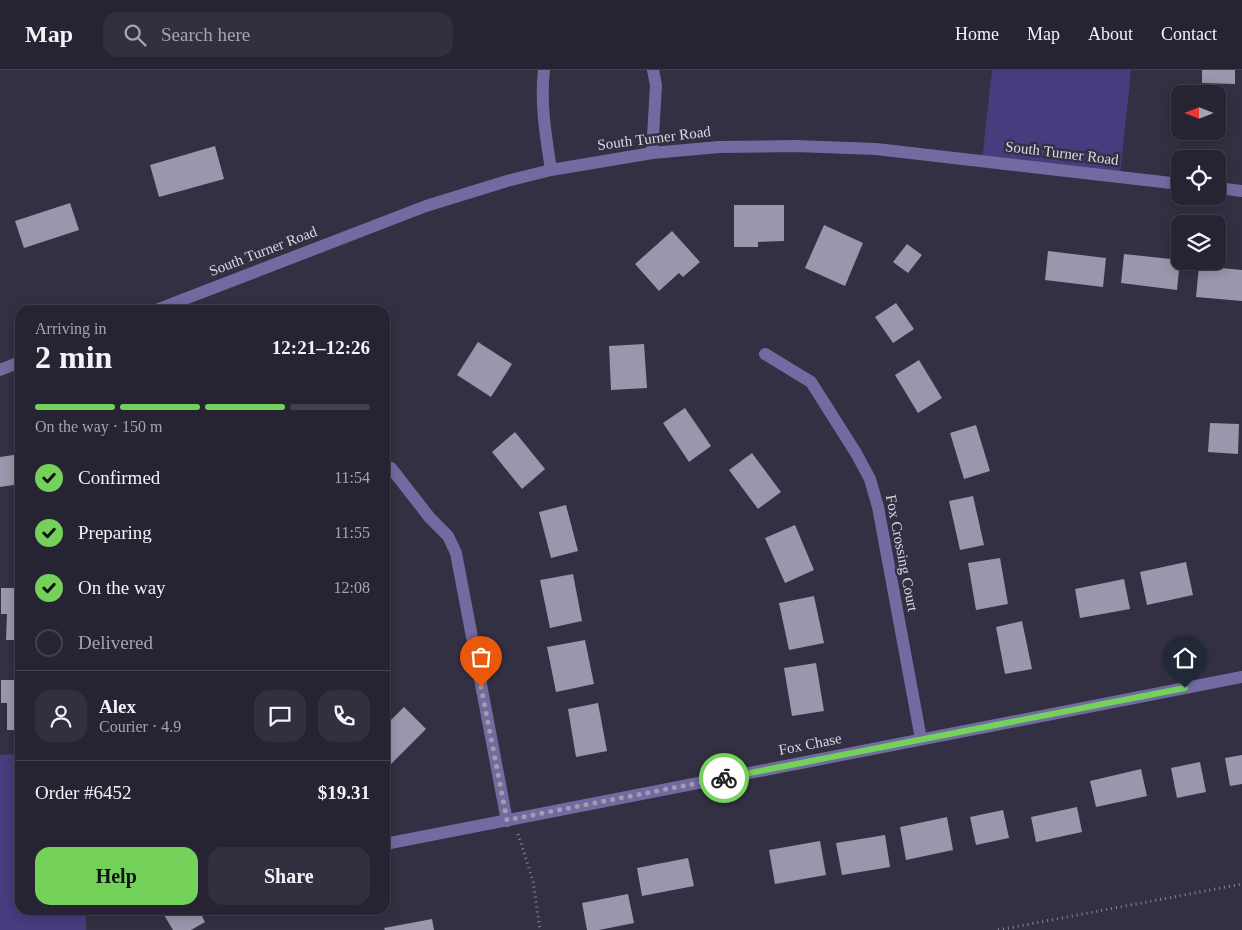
<!DOCTYPE html>
<html lang="en">
<head>
<meta charset="utf-8">
<style>
	body { margin:0; font-family:"Times New Roman",serif; background:#32303e; color:#f1f3f6; height:100vh; display:flex; flex-direction:column; font-size:19px; white-space:nowrap }
	* { box-sizing:border-box; margin:0 }
	p { font-size:16px; color:#a4a4ac }
	.icon { flex:none; width:28px; height:28px; fill:none; stroke:currentColor; stroke-width:2; stroke-linecap:round; stroke-linejoin:round }
	.map { position:relative; flex:1; overflow:hidden }
	.drawer { position:absolute; left:15px; top:235px; width:375px; height:610px; display:flex; flex-direction:column; background:#262432; border-radius:15px; box-shadow:0 2px 12px #0003,0 0 0 1px #42414d }
	.drawer>* { flex:none }
	.needle { width:32px; rotate:270deg }
	.fabs { position:absolute; left:1171px; top:15px; display:grid; gap:10px }
	.fabs a { display:grid; place-items:center; width:55px; height:55px; border-radius:10px; background:#262432; box-shadow:0 2px 12px #0003,0 0 0 1px #42414d; font-size:25px }
	.pin { position:absolute; display:grid; place-items:center; width:42px; height:42px; color:#fff; margin:-51px -21px; border-radius:50% 50% 50% 0; rotate:-45deg; box-shadow:0 0 5px #0007 }
	.pin .icon { rotate:45deg }
	.courier { position:absolute; display:grid; place-items:center; width:50px; height:50px; margin:-25px; border:4px solid #74d25b; border-radius:50%; background:#fff; color:#222; box-shadow:0 1px 6px #0007 }
	.summary em { font-style:normal; font-weight:600 }
	.summary div { display:flex; flex-direction:column-reverse }
	.summary { display:flex; align-items:center; justify-content:space-between; height:85px; padding:0 20px }
	h1 { font-size:32px; font-weight:600; line-height:38px }
	.bar { display:grid; grid-template-columns:repeat(4,1fr); gap:8px 5px; align-content:center; height:60px; padding:0 20px }
	.bar i { height:6px; border-radius:4px; background:#42414d }
	.bar .selected { background:#74d25b }
	.bar p { grid-column:span 4 }
	.line { display:flex; align-items:center; gap:12px; padding:0 20px; border-top:1px solid #42414d }
	.line div { flex:1 }
	.round { display:grid; place-items:center; flex:none; width:52px; height:52px; border-radius:15px; background:#32303e }
	ol { padding:0 20px; list-style:none }
	li { display:flex; align-items:center; gap:15px; height:55px }
	li p { margin-inline-start:auto }
	li .icon { padding:5px; border-radius:50%; background:#74d25b; color:#111; stroke-width:4 }
	li:last-child { color:#a4a4ac }
	li i { width:28px; height:28px; border:2px solid #42414d; border-radius:50% }
	.button { display:flex; gap:10px; margin-top:auto; padding:10px 20px }
	.button a { flex:1; height:58px; border-radius:15px; background:#74d25b; color:#111; font-size:20px; font-weight:600; line-height:58px; text-align:center }
	.button a+a { background:#32303e; color:#f1f3f6 }
	header { display:flex; align-items:center; gap:30px; box-sizing:border-box; height:70px; padding:0 25px; background:#262432; border-bottom:1px solid #42414d }
	header strong { font-size:24px }
	nav { display:flex; gap:28px; margin-inline-start:auto; font-size:18px }
	.search { width:350px; height:45px; background:#32303e; display:flex; align-items:center; gap:12px; box-sizing:border-box; padding:0 18px; border-radius:15px; color:#a4a4ac; font-size:19px }
	.map>svg:first-child { display:block }
</style>
</head>
<body>
<header>
<strong>Map</strong>
<div class="search"><svg class="icon" aria-label="search" viewBox="0 0 24 24"><circle cx="10" cy="10" r="6"/><path d="M15 15l6 6"/></svg>Search here</div>
<nav><a>Home</a><a>Map</a><a>About</a><a>Contact</a></nav>
</header>
<div class="map">
<svg width="1242" height="860" viewBox="0 0 1242 860">
	<rect width="100%" height="100%" fill="#323042"/>
	<g fill="#483b7e">
		<polygon points="992,0 1131,0 1120,106 982,90"/>
		<polygon points="20,684 20,840 86,840 86,860 0,860 0,685"/>
	</g>
	<g fill="#9997ad">
		<polygon points="1202,0 1235,0 1235,14 1202,13"/>
		<polygon points="215,76 224,109 159,127 150,95"/>
		<polygon points="70,133 79,160 24,178 15,151"/>
		<polygon points="734,135 784,135 784,171 758,172 758,177 734,177"/>
		<polygon points="824,155 863,173 845,216 805,198"/>
		<polygon points="672,161 700,192 683,207 679,203 659,221 635,194"/>
		<polygon points="907,174 922,185 908,203 893,192"/>
		<polygon points="1048,181 1106,188 1103,217 1045,210"/>
		<polygon points="1124,184 1180,190 1177,220 1121,213"/>
		<polygon points="1199,196 1242,200 1242,231 1196,227"/>
		<polygon points="896,233 914,259 893,273 875,247"/>
		<polygon points="478,272 512,294 491,327 457,305"/>
		<polygon points="644,274 647,318 611,320 609,276"/>
		<polygon points="919,290 942,328 918,343 895,305"/>
		<polygon points="685,338 711,376 689,392 663,353"/>
		<polygon points="1210,353 1239,354 1238,384 1208,382"/>
		<polygon points="976,355 990,401 964,409 950,363"/>
		<polygon points="515,362 545,399 522,419 492,382"/>
		<polygon points="752,383 781,422 758,439 729,400"/>
		<polygon points="20,384 20,414 0,417 0,387"/>
		<polygon points="973,426 984,475 960,480 949,431"/>
		<polygon points="566,435 578,481 551,488 539,442"/>
		<polygon points="795,455 814,500 785,513 765,468"/>
		<polygon points="1000,488 1008,534 976,540 968,493"/>
		<polygon points="1186,492 1193,525 1147,535 1140,502"/>
		<polygon points="573,504 582,551 550,558 540,510"/>
		<polygon points="1124,509 1130,539 1080,548 1075,519"/>
		<polygon points="1,518 20,518 20,570 6,570 7,544 1,544"/>
		<polygon points="814,526 824,573 789,580 779,533"/>
		<polygon points="1022,551 1032,599 1005,604 996,557"/>
		<polygon points="585,570 594,614 556,622 547,577"/>
		<polygon points="816,593 824,641 792,646 784,598"/>
		<polygon points="1,610 20,610 20,660 7,660 7,633 1,633"/>
		<polygon points="598,633 607,681 576,687 568,639"/>
		<polygon points="404,637 426,659 387,698 385,696 385,656"/>
		<polygon points="1242,685 1242,714 1230,716 1225,688"/>
		<polygon points="1200,692 1206,722 1177,728 1171,698"/>
		<polygon points="1141,699 1147,726 1096,737 1090,711"/>
		<polygon points="1077,737 1082,762 1036,772 1031,747"/>
		<polygon points="1003,740 1009,768 976,775 970,747"/>
		<polygon points="947,747 953,780 906,790 900,757"/>
		<polygon points="885,765 890,797 842,805 836,773"/>
		<polygon points="820,771 826,805 775,814 769,780"/>
		<polygon points="688,788 694,816 642,826 637,798"/>
		<polygon points="628,824 634,853 599,860 587,860 582,833"/>
		<polygon points="161,840 199,840 205,852 191,860 173,860"/>
		<polygon points="432,849 434,860 385,860 384,858"/>
	</g>
	<g fill="none" stroke-linecap="round" stroke-linejoin="round">
		<g stroke="#888796" stroke-width="3" stroke-dasharray="1 4" stroke-linecap="butt">
			<polyline points="518,764 533,811 540,860"/>
			<polyline points="998,860 1242,814"/>
		</g>
		<g stroke="#726ba1" stroke-width="12">
			<path d="M544,0C540,33 546,67 551,100"/>
			<polyline points="652,83 656,15 653,0"/>
			<polyline points="1218,118 1242,121"/>
			<polyline points="156,240 426,136 507,111 551,100 652,83 719,77 795,76 876,79 1180,114"/>
			<polyline points="765,284 811,312 856,383 870,409 878,437 921,669"/>
			<polyline points="0,300 20,292"/>
			<polyline points="391,398 430,448 448,466 456,483 507,751"/>
			<polyline points="385,774 1242,607"/>
		</g>
	</g>
	<g fill="none" stroke-linecap="round" stroke-linejoin="round">
		<polyline stroke="#9f9eac" stroke-width="5" stroke-dasharray="0 9" points="481,617 507,750 724,708"/>
		<polyline stroke="#74d25b" stroke-width="6" points="724,708 1185,618"/>
	</g>
	<g text-anchor="middle" dominant-baseline="central" stroke-width="5" stroke-linejoin="round" paint-order="stroke">
		<g font-size="15" fill="#d9d9e5" stroke="#323042">
			<text transform="translate(654 68) rotate(-7)">South Turner Road</text>
			<text transform="translate(1062 83) rotate(7)">South Turner Road</text>
			<text transform="translate(263 181) rotate(-21)">South Turner Road</text>
			<text transform="translate(902 483) rotate(79)">Fox Crossing Court</text>
			<text transform="translate(810 674) rotate(-11)">Fox Chase</text>
		</g>
	</g>
</svg>
<div class="fabs">
<a><svg class="needle" viewBox="-14 -14 28 28"><path d="M0-13l5 13h-10z" fill="#e53935"/><path d="M0 13l5-13h-10z" fill="#a4a4ac"/></svg></a>
<a><svg class="icon" aria-label="locate" viewBox="0 0 24 24"><circle cx="12" cy="12" r="6"/><path d="M12 2v4M12 18v4M2 12h4M18 12h4"/></svg></a>
<a><svg class="icon" aria-label="layers" viewBox="0 0 24 24"><path d="M12 4l9 5-9 5-9-5zM3 14l9 5 9-5"/></svg></a>
</div>
<div class="pin" style="left:481px;top:617px;background:#ea580c"><svg class="icon" aria-label="bag" viewBox="0 0 24 24"><path d="M5 8h14l-1 12H6zM9 8a3 3 0 0 1 6 0"/></svg></div>
<div class="pin" style="left:1185px;top:618px;background:#1f2937"><svg class="icon" aria-label="home" viewBox="0 0 24 24"><path d="M3 11l9-7 9 7M6 9v11h12V9"/></svg></div>
<div class="courier" style="left:724px;top:708px"><svg class="icon" aria-label="bike" viewBox="0 0 24 24"><circle cx="6" cy="16" r="4"/><circle cx="18" cy="16" r="4"/><path d="M6 16l4-8h5l3 8M10 8l3 8H6M13 5h3"/></svg></div>
<section class="drawer">
<div class="summary"><div><h1>2 min</h1><p>Arriving in</p></div><em>12:21–12:26</em></div>
<div class="bar"><i class="selected"></i><i class="selected"></i><i class="selected"></i><i></i><p>On the way · 150 m</p></div>
<ol>
<li><svg class="icon" aria-label="check" viewBox="0 0 24 24"><path d="M5 12l5 5 9-10"/></svg>Confirmed<p>11:54</p></li>
<li><svg class="icon" aria-label="check" viewBox="0 0 24 24"><path d="M5 12l5 5 9-10"/></svg>Preparing<p>11:55</p></li>
<li><svg class="icon" aria-label="check" viewBox="0 0 24 24"><path d="M5 12l5 5 9-10"/></svg>On the way<p>12:08</p></li>
<li><i></i>Delivered</li>
</ol>
<div class="line" style="height:90px"><a class="round"><svg class="icon" aria-label="person" viewBox="0 0 24 24"><circle cx="12" cy="8" r="4"/><path d="M4 21q1-7 8-7t8 7"/></svg></a><div><b>Alex</b><p>Courier · 4.9</p></div><a class="round"><svg class="icon" aria-label="chat" viewBox="0 0 24 24"><path d="M4 5h16v11H9l-5 4z"/></svg></a><a class="round"><svg class="icon" aria-label="phone" viewBox="0 0 24 24"><path d="M5 4h4l2 5-3 2q2 4 5 5l2-3 5 2v4C11 20 4 13 5 4z"/></svg></a></div>
<div class="line" style="height:65px"><div>Order #6452</div><b>$19.31</b></div>
<div class="button"><a>Help</a><a>Share</a></div>
</section>
</div>
</body>
</html>
